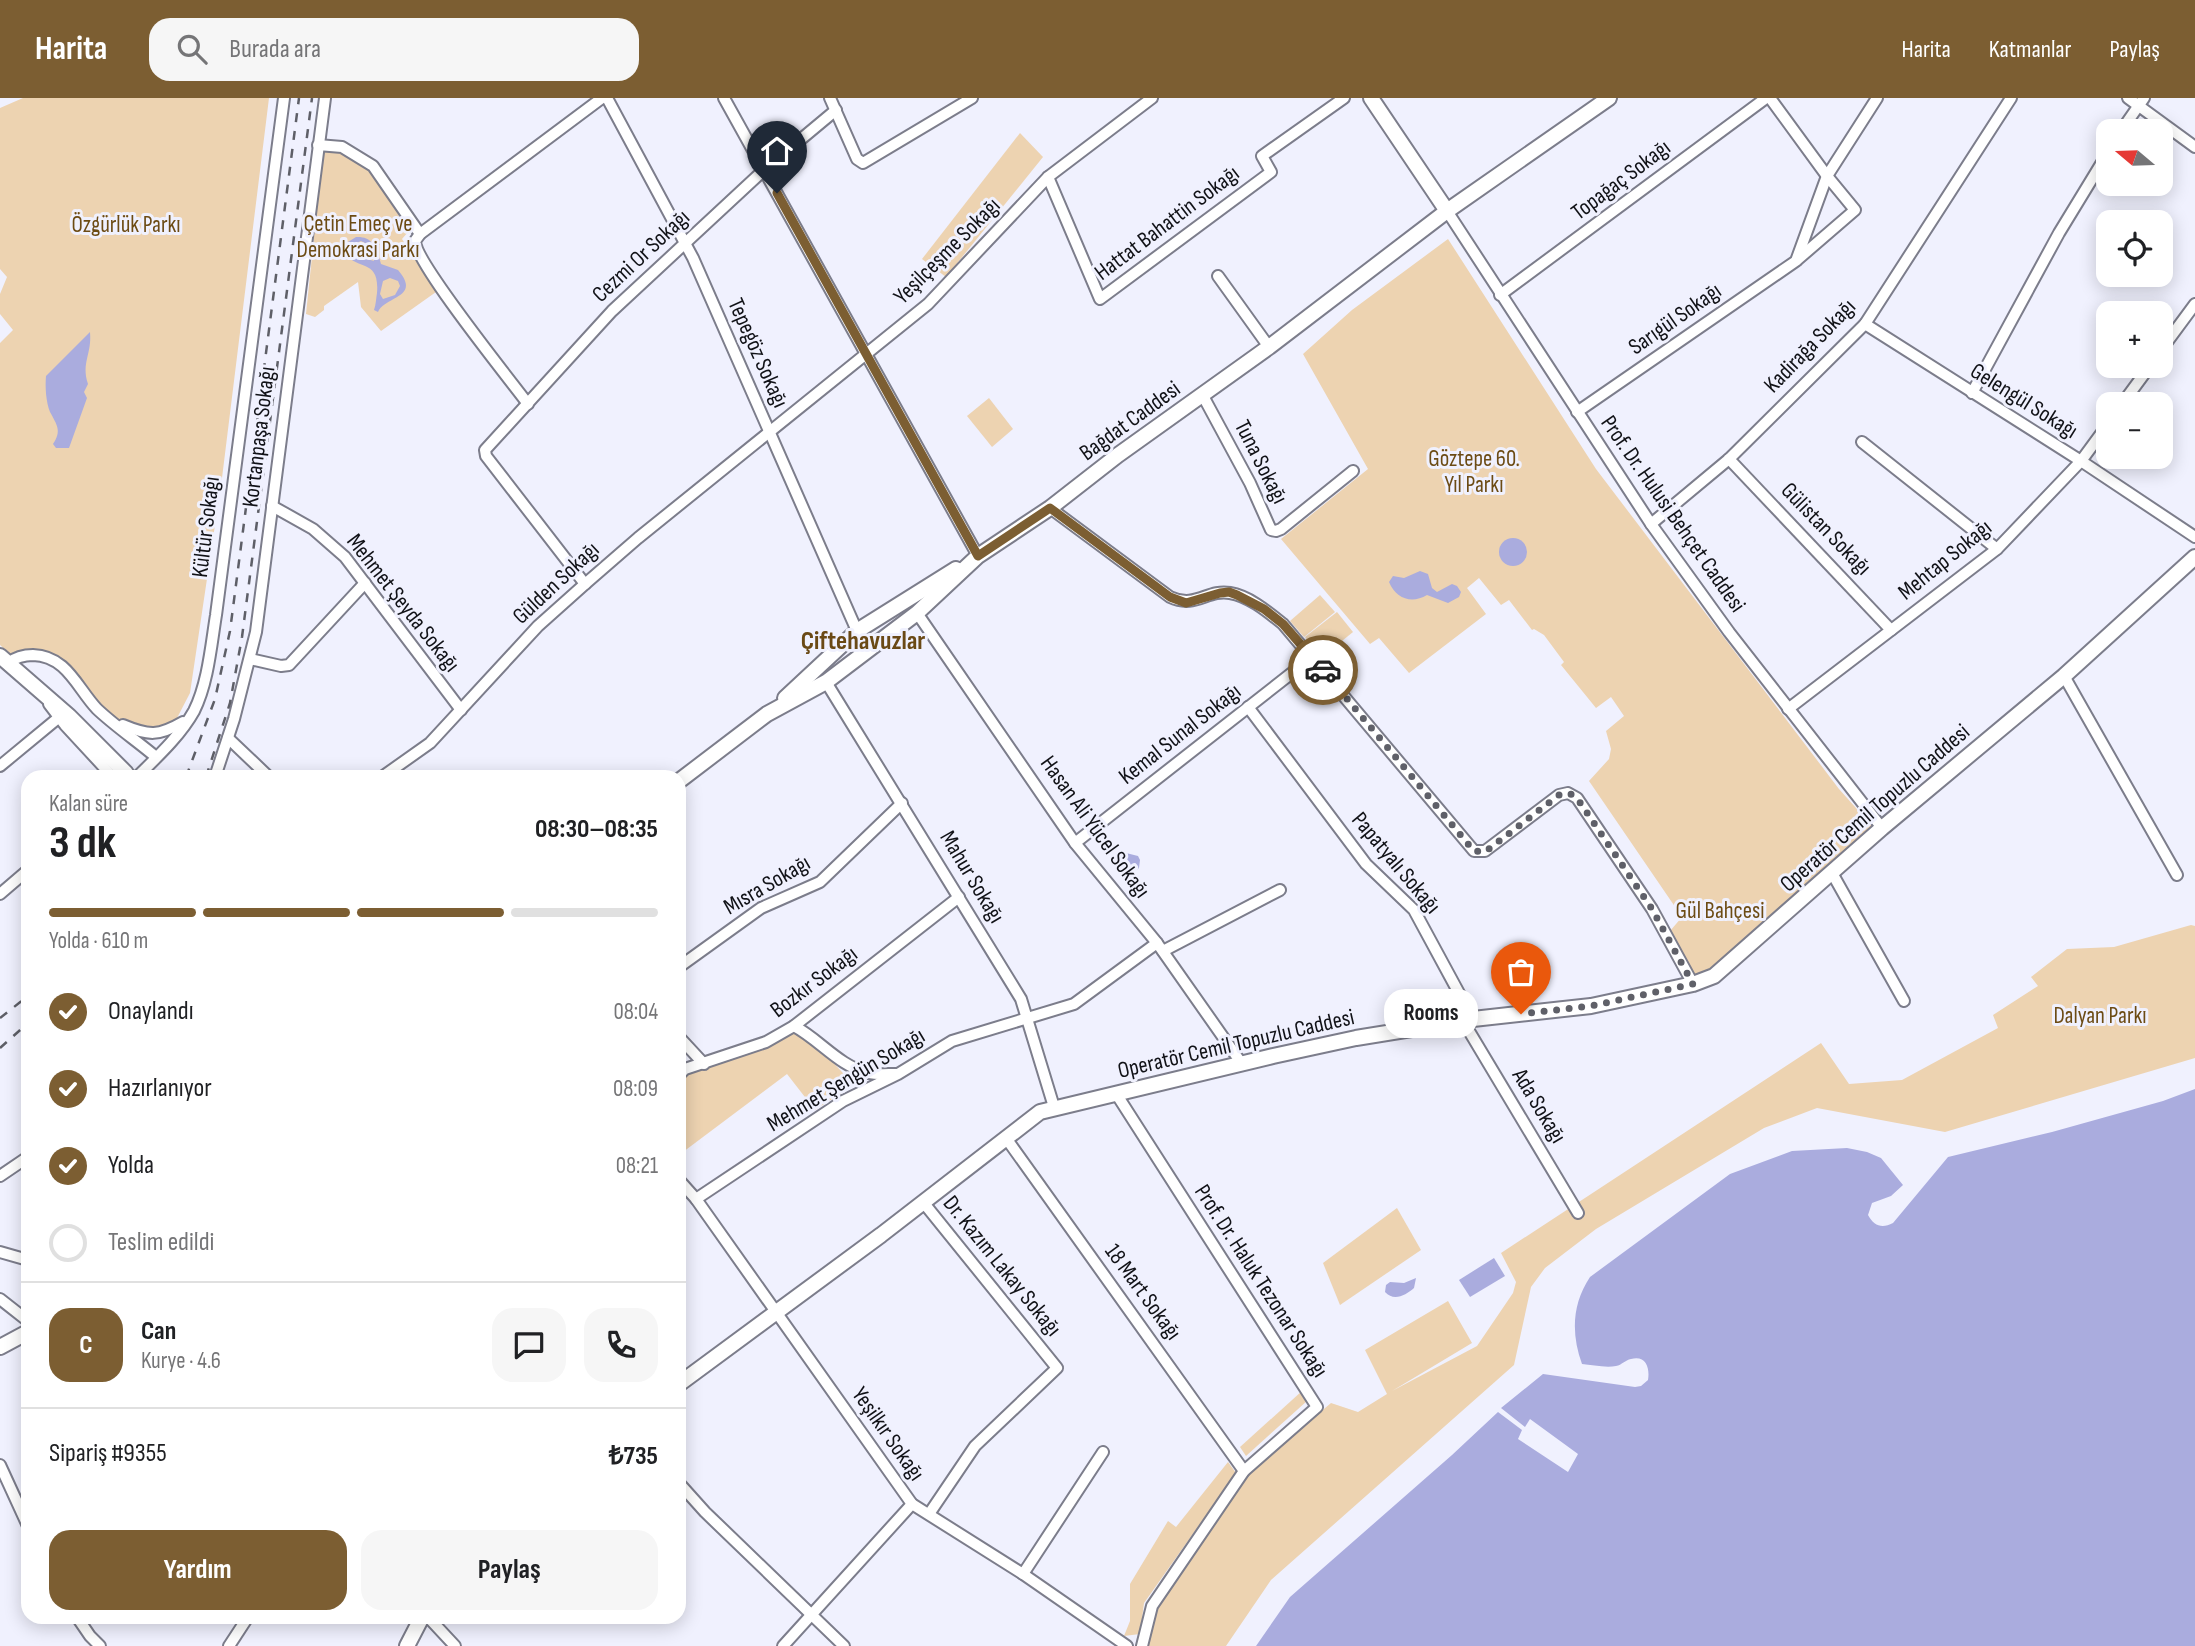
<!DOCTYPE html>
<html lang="tr">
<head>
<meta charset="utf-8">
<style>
	body { margin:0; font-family:"Sofia Sans Condensed",sans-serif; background:#f6f6f6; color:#202124; height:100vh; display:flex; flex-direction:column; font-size:26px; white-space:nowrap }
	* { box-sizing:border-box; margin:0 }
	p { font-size:23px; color:#757577 }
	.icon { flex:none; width:38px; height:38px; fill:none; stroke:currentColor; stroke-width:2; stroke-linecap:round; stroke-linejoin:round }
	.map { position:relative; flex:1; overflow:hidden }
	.drawer { position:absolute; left:21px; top:672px; width:665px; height:854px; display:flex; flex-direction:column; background:#fff; border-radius:21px; box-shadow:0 4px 18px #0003 }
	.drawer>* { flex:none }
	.needle { width:46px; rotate:289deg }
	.fabs { position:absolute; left:2096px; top:21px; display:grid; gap:14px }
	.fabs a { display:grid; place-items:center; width:77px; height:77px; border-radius:14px; background:#fff; box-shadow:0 4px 18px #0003; font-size:35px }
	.pin { position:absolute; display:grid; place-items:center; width:60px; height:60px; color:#fff; margin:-72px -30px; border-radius:50% 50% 50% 0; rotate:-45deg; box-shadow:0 0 7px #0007 }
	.pin .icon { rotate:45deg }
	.courier { position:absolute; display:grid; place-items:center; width:70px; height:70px; margin:-35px; border:5px solid #7c5e32; border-radius:50%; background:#fff; color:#222; box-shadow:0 2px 9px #0007 }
	.bubble { position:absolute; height:49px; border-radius:21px; background:#fff; box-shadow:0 4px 18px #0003; font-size:23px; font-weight:700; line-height:49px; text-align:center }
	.summary em { font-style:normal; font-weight:700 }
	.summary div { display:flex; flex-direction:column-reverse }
	.summary { display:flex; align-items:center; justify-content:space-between; height:119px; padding:0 28px }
	h1 { font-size:46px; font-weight:700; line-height:52px }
	.bar { display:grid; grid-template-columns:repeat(4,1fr); gap:10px 7px; align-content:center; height:84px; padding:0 28px }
	.bar i { height:9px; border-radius:5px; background:#e0e0e0 }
	.bar .selected { background:#7c5e32 }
	.bar p { grid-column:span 4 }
	.line { display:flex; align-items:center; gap:18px; padding:0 28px; border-top:2px solid #e0e0e0 }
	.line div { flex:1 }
	.round { display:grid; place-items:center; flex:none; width:74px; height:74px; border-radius:21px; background:#f6f6f6 }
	ol { padding:0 28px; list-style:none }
	li { display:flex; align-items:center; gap:21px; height:77px }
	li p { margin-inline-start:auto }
	li .icon { padding:7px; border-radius:50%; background:#7c5e32; color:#fff; stroke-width:4 }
	li:last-child { color:#757577 }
	li i { width:38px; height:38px; border:4px solid #e0e0e0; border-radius:50% }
	.action { display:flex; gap:14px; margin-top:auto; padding:14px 28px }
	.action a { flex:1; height:80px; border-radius:21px; background:#7c5e32; color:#fff; font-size:28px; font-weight:700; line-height:80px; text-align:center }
	.action a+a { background:#f6f6f6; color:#202124 }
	header { display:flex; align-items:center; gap:42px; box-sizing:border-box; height:98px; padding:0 35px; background:#7c5e32; color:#fff }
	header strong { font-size:33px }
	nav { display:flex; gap:38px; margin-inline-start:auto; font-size:24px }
	.search { width:490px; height:63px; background:#f6f6f6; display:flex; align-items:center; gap:18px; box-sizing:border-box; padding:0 24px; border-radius:21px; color:#757577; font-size:26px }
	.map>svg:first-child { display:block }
</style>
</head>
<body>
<header>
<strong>Harita</strong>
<div class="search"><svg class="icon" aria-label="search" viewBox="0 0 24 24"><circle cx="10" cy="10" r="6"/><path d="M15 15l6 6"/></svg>Burada ara</div>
<nav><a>Harita</a><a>Katmanlar</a><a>Paylaş</a></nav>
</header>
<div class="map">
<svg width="2195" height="1548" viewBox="0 0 2195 1548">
	<rect width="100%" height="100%" fill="#f0f1fe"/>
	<g fill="#edd3b1">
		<polygon points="23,0 269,0 222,380 190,595 176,622 152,633 122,624 95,605 86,586 66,564 43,554 12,558 0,547 0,245 13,232 0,216 0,196 7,179 0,171 0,10"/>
		<polygon points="1020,35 1043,59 946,179 922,161"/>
		<polygon points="335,49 373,72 408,134 402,141 436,194 381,233 361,209 358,184 324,208 324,212 315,219 306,216 323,53"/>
		<polygon points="1448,141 1596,371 1839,691 1872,728 1799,798 1705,875 1694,877 1670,833 1682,819 1589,683 1609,661 1611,651 1606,633 1624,618 1611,599 1596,610 1561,567 1564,564 1544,537 1534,531 1532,532 1509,502 1501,507 1479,480 1467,490 1486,516 1409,575 1379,540 1370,546 1281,441 1368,371 1303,256 1352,212"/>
		<polygon points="989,300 1013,331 992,349 967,318"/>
		<polygon points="1320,497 1335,514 1304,539 1290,523"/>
		<polygon points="1337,514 1353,534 1321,560 1305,539"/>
		<polygon points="2191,827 2195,828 2195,960 1945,1034 1817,1010 1764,1030 1596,1131 1545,1170 1531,1189 1514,1267 1271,1482 1226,1548 1147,1548 1153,1514 1251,1373 1331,1305 1358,1314 1387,1296 1365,1252 1448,1203 1472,1245 1392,1293 1477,1248 1513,1195 1516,1184 1501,1155 1821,945 1849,986 1902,982 1998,930 1993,917 2038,888 2031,879 2067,851 2114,849"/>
		<polygon points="792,931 816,946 854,987 815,1012 787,976 679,1057 679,986 687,975 701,972"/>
		<polygon points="1397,1110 1421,1152 1340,1207 1323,1165"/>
		<polygon points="1302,1293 1307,1303 1246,1358 1240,1349"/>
		<polygon points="1228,1364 1236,1375 1144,1505 1140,1536 1124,1538 1130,1523 1130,1486 1168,1423 1176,1429"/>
	</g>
	<g fill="#aaacde" fill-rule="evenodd">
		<path d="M356,139C374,138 377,152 381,166L398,172C422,200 385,198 378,214L374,212C376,206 376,201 377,195C380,159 356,174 345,154L348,144ZM361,143L371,148L374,163L348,156L347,152L350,148ZM390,180L398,183L400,188L395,197L383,201L380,196L383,183Z"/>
		<path d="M90,234C92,257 81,264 88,286L84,294L87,300L69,350H56L53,346C62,333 57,327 50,314C46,304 45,289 46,278Z"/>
		<circle cx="1513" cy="454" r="14"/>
		<path d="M1420,473L1428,476L1432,490L1437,494L1452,486L1457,488L1461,494L1459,499L1448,505L1427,497C1412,506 1396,501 1389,484L1393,478L1404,480Z"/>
		<path d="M1122,754L1138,758L1140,762L1139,770C1129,779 1126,767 1117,764L1116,758Z"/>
		<path d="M2195,991V1548H1256L1290,1499L1452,1357L1498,1314L1522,1332L1518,1341L1568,1374L1578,1356L1530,1321L1525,1329L1501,1310L1543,1276L1635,1289L1641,1288L1648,1282C1650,1270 1646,1257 1631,1261C1625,1262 1622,1267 1616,1268C1606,1270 1592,1267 1582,1266C1571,1236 1572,1206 1590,1179L1730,1076L1792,1053L1847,1050L1867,1054L1881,1060L1903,1087L1891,1098L1872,1105L1868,1117C1874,1128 1882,1131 1893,1125L1948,1059L2052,1034L2163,1003Z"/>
		<polygon points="1494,1160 1505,1178 1470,1199 1459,1182"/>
		<path d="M1416,1180L1414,1190C1406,1197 1394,1204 1385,1194L1386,1187L1390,1184L1404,1185Z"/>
	</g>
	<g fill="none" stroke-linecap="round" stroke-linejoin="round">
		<g stroke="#7c7d8b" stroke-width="14">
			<g id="minor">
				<polyline points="607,0 693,160 857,533"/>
				<polyline points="724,0 978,458"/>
				<polyline points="830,0 857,61 863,65 972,0"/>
				<polyline points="1770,0 1827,78 1855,112 1797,162"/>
				<polyline points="2128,0 2195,49"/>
				<polyline points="2121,33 2144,0"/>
				<polyline points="318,47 342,49 373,68 420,136"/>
				<polyline points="1048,79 1100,201 1271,74 1262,58 1344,0"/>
				<polyline points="1447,113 1651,426 1729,534 1882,730"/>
				<polyline points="1218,178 1269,249"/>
				<polyline points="1500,197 1766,0"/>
				<polyline points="1865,226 2081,363 2195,439"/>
				<polyline points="2161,252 2195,206"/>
				<polyline points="1972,295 2059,135 2109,53"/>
				<polyline points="1203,298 1250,385 1271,432 1276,433 1281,431 1353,373"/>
				<path d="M528,306C510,282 415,164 415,143L420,136L602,0"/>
				<polyline points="2122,306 2150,268"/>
				<polyline points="1577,314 1796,163 1827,78 1877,0"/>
				<polyline points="1862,344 1997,451"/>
				<polyline points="1729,361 1891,532"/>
				<polyline points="272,408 313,431 345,459 461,612"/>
				<path d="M1050,410L1170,499C1196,511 1207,491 1230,495C1249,498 1268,514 1283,526L1474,753H1485L1559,697L1568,695L1577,700L1652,811L1693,886"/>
				<polyline points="1651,426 1729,361 1865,226 2011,0"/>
				<polyline points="585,486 486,358 485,352 612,213 764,72 836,12"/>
				<polyline points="917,515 1075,745 1157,845 1242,966"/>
				<polyline points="250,561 281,568 289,567 365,485"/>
				<path d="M8,565C16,559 23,557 33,557C67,558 77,590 97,611C115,628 137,643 156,659"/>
				<polyline points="2064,578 2177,777"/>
				<polyline points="826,584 1021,901 1054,1009"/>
				<polyline points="49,606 65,627 113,679"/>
				<polyline points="1248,609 1366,766 1414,812 1473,921"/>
				<polyline points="1788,611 1997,451 2081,363 2109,325"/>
				<path d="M123,627C149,638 159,638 183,624"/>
				<polyline points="228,640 269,679"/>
				<polyline points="0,668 63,616"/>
				<path d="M137,679C157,659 180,638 194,613C208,585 211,548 216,517L284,0"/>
				<polyline points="215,679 234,621 256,534 325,0"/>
				<polyline points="382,679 430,645 538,528 585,486 638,440 928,206 1048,79 1152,0"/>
				<polyline points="1075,745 1311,560"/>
				<polyline points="1832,775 1904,903"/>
				<polyline points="0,796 28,772"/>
				<polyline points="1163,853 1280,792"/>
				<polyline points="679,869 761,810 820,784 902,705"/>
				<polyline points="1463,923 1578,1115"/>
				<path d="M794,928C820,942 839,968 868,975C877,977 887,976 896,976"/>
				<polyline points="679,939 704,966"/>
				<polyline points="679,977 685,971 766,944 794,928 959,799"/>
				<polyline points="1117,997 1317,1309 1244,1373 1152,1508 1142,1548"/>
				<polyline points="1006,1040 1244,1373"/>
				<polyline points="0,1078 28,1059"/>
				<polyline points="679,1082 696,1101 912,1406 1023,1476 1127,1548"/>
				<polyline points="696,1101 843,1003 898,976 952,943 1074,906 1157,845"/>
				<polyline points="923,1104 1057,1270 975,1348 929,1416"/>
				<polyline points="0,1154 28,1162"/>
				<polyline points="0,1201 28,1223"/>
				<polyline points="0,1367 28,1428"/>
				<polyline points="679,1385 705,1414 844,1548"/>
				<polyline points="1023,1476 1103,1354"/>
				<polyline points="77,1519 90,1538 100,1548"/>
				<polyline points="428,1519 455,1548"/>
				<polyline points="229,1548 248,1519"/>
				<polyline points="783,1548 912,1406"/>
			</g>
		</g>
		<g stroke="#7c7d8b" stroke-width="18">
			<g id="major">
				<polyline points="1371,0 1447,113"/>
				<polyline points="0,558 69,618 126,675"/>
				<polyline points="785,600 857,533 956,471"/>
				<polyline points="679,683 767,616 826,584 917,515 978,458 1050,410 1118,357 1269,249 1447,113 1609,0"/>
				<polyline points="0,1249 28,1234"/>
				<polyline points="679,1286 881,1137 1040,1014 1273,958 1356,940 1473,921 1591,908 1693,886 1714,878 1882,730 2064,578 2195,459"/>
				<polyline points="407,1548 422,1519"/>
			</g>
		</g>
		<use href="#minor" stroke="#fff" stroke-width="10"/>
		<use href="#major" stroke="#fff" stroke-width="14"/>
		<g stroke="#5e5f67" stroke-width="2.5" stroke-dasharray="9 9" stroke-linecap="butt">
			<polyline points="186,679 215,601 230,533 299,0"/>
			<polyline points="206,679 230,605 242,539 312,0"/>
			<polyline points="0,920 28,898"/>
			<polyline points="0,950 28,925"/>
		</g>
	</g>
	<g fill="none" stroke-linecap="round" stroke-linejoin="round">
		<polyline stroke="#5f6068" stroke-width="7" stroke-dasharray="0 12.6" points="1323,572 1474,753 1485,754 1559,697 1569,695 1577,700 1652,811 1693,886 1591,908 1521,916"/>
		<polyline stroke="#7c5e32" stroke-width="9" points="777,95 978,458 1050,410 1170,499 1186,505 1220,495 1229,494 1237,497 1264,511 1283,526 1323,572"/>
	</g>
	<g text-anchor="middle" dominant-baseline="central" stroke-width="6" stroke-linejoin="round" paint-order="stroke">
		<g font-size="23" fill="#111217" stroke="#f0f1fe">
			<text transform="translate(1621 82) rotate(-37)">Topağaç Sokağı</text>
			<text transform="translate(1167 125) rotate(-37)">Hattat Bahattin Sokağı</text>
			<text transform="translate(947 153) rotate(-45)">Yeşilçeşme Sokağı</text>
			<text transform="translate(641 158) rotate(-43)">Cezmi Or Sokağı</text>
			<text transform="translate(1675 221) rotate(-35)">Sarıgül Sokağı</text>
			<text transform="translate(1810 248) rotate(-46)">Kadirağa Sokağı</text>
			<text transform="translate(758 255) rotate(66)">Tepegöz Sokağı</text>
			<text transform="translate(2024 303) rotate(32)">Gelengül Sokağı</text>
			<text transform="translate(1130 323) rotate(-36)">Bağdat Caddesi</text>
			<text transform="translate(259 339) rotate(-83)">Kortanpaşa Sokağı</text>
			<text transform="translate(1261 364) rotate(63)">Tuna Sokağı</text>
			<text transform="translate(1673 416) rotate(55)">Prof. Dr. Hulusi Behçet Caddesi</text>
			<text transform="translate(206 429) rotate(-83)">Kültür Sokağı</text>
			<text transform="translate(1826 431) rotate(46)">Gülistan Sokağı</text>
			<text transform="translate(1945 462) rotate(-39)">Mehtap Sokağı</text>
			<text transform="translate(556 485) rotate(-43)">Gülden Sokağı</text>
			<text transform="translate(403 505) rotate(52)">Mehmet Şeyda Sokağı</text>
			<text transform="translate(1180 636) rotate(-38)">Kemal Sunal Sokağı</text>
			<text transform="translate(1875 710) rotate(-41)">Operatör Cemil Topuzlu Caddesi</text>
			<text transform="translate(1095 729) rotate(54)">Hasan Ali Yücel Sokağı</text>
			<text transform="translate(1396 765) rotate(50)">Papatyalı Sokağı</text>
			<text transform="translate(972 779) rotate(59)">Mahur Sokağı</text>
			<text transform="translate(767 787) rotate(-30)">Mısra Sokağı</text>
			<text transform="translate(814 884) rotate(-37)">Bozkır Sokağı</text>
			<text transform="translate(1236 946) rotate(-13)">Operatör Cemil Topuzlu Caddesi</text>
			<text transform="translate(846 982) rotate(-31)">Mehmet Şengün Sokağı</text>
			<text transform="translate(1539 1008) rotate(59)">Ada Sokağı</text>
			<text transform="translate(1002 1168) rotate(51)">Dr. Kazım Lakay Sokağı</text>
			<text transform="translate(1261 1183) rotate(57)">Prof. Dr. Haluk Tezonar Sokağı</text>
			<text transform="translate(1143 1194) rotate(54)">18 Mart Sokağı</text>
			<text transform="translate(888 1336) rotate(55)">Yeşilkır Sokağı</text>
		</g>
		<g font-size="23" fill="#6c4b14" stroke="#f0f1fe">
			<text x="358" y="126">Çetin Emeç ve<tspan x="358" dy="26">Demokrasi Parkı</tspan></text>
			<text x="126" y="127">Özgürlük Parkı</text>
			<text x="1474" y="361">Göztepe 60.<tspan x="1474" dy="26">Yıl Parkı</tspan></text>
			<text x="1720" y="813">Gül Bahçesi</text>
			<text x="2100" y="918">Dalyan Parkı</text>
		</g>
		<g font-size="26" font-weight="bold" fill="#6a4915" stroke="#f0f1fe">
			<text x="863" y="543">Çiftehavuzlar</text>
		</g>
	</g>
</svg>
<div class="fabs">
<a><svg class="needle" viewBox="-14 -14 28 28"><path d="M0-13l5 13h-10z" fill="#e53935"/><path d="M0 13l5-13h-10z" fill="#757577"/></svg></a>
<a><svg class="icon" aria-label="locate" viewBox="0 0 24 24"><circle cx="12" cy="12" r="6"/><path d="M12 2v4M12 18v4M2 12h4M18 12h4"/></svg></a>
<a>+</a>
<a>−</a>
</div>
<div class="pin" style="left:1521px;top:916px;background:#ea580c"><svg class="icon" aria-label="bag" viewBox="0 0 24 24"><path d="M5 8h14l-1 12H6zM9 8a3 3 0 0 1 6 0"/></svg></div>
<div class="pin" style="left:777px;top:95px;background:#1f2937"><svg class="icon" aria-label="home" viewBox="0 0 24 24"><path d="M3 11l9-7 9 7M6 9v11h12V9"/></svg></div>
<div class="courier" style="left:1323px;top:572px"><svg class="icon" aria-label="car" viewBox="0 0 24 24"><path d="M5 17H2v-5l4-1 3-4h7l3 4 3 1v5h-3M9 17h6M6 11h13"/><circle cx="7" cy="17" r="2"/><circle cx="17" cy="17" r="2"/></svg></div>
<div class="bubble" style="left:1384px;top:891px;width:94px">Rooms</div>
<section class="drawer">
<div class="summary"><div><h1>3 dk</h1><p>Kalan süre</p></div><em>08:30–08:35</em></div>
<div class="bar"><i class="selected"></i><i class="selected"></i><i class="selected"></i><i></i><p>Yolda · 610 m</p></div>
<ol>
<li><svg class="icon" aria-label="check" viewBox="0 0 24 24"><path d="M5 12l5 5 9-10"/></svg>Onaylandı<p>08:04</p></li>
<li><svg class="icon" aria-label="check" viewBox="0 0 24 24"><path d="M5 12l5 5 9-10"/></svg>Hazırlanıyor<p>08:09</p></li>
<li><svg class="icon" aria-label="check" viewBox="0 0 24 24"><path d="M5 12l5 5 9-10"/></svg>Yolda<p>08:21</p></li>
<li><i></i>Teslim edildi</li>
</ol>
<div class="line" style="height:126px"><b class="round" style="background:#7c5e32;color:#fff">C</b><div><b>Can</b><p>Kurye · 4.6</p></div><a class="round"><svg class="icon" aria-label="chat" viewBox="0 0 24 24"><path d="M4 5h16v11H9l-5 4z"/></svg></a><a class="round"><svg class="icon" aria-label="phone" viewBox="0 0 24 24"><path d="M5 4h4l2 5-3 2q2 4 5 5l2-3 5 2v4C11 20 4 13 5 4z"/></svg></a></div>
<div class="line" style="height:91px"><div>Sipariş #9355</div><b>₺735</b></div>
<div class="action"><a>Yardım</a><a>Paylaş</a></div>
</section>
</div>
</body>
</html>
